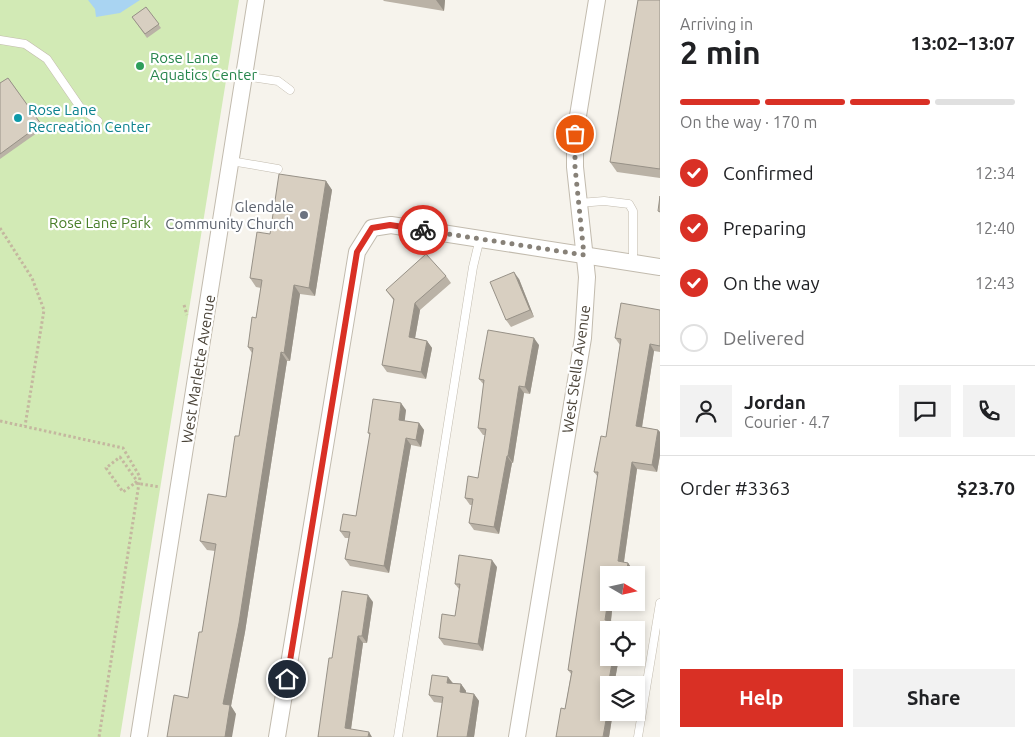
<!DOCTYPE html>
<html lang="en">
<head>
<meta charset="utf-8">
<style>
	body { margin:0; font-family:Ubuntu,sans-serif; background:#f2f2f2; color:#202124; height:100vh; display:flex; flex-direction:column; font-size:19px; white-space:nowrap }
	* { box-sizing:border-box; margin:0 }
	p { font-size:16px; color:#757577 }
	.icon { flex:none; width:28px; height:28px; fill:none; stroke:currentColor; stroke-width:2; stroke-linecap:round; stroke-linejoin:round }
	.map { position:relative; flex:1; overflow:hidden }
	.details { display:flex; flex-direction:column; background:#fff; width:375px }
	.details>* { flex:none }
	.needle { width:32px; rotate:99deg }
	.controls { position:absolute; left:600px; top:566px; display:grid; gap:10px }
	.controls a { display:grid; place-items:center; width:45px; height:45px; border-radius:0px; background:#fff; box-shadow:0 2px 8px #0003; font-size:25px }
	.pin { position:absolute; display:grid; place-items:center; width:42px; height:42px; color:#fff; margin:-21px; border:2px solid #fff; border-radius:50%; box-shadow:0 1px 5px #0007 }
	.courier { position:absolute; display:grid; place-items:center; width:50px; height:50px; margin:-25px; border:4px solid #d93025; border-radius:50%; background:#fff; color:#222; box-shadow:0 1px 6px #0007 }
	.summary em { font-style:normal; font-weight:700 }
	.summary div { display:flex; flex-direction:column-reverse }
	.summary { display:flex; align-items:center; justify-content:space-between; height:85px; padding:0 20px }
	h1 { font-size:32px; font-weight:700; line-height:38px }
	.bar { display:grid; grid-template-columns:repeat(4,1fr); gap:8px 5px; align-content:center; height:60px; padding:0 20px }
	.bar i { height:6px; border-radius:4px; background:#e0e0e0 }
	.bar .active { background:#d93025 }
	.bar p { grid-column:span 4 }
	.line { display:flex; align-items:center; gap:12px; padding:0 20px; border-top:1px solid #e0e0e0 }
	.line div { flex:1 }
	.round { display:grid; place-items:center; flex:none; width:52px; height:52px; border-radius:0px; background:#f2f2f2 }
	ol { padding:0 20px; list-style:none }
	li { display:flex; align-items:center; gap:15px; height:55px }
	li p { margin-inline-start:auto }
	li .icon { padding:5px; border-radius:50%; background:#d93025; color:#fff; stroke-width:4 }
	li:last-child { color:#757577 }
	li i { width:28px; height:28px; border:2px solid #e0e0e0; border-radius:50% }
	.cta { display:flex; gap:10px; margin-top:auto; padding:10px 20px }
	.cta a { flex:1; height:58px; border-radius:0px; background:#d93025; color:#fff; font-size:20px; font-weight:700; line-height:58px; text-align:center }
	.cta a+a { background:#f2f2f2; color:#202124 }
	main { display:flex; flex:1; min-height:0 }
	.map>svg:first-child { display:block }
</style>
</head>
<body>
<main>
<div class="map">
<svg width="660" height="737" viewBox="0 0 660 737">
	<rect width="100%" height="100%" fill="#f6f3ec"/>
	<polygon fill="#d2eab5" points="0,0 239,0 120,737 0,737"/>
	<polygon fill="#a9d4f2" points="88,0 140,0 120,13 96,17 95,9"/>
	<g fill="none" stroke-linecap="round" stroke-linejoin="round">
		<g stroke="#c2bbae" stroke-width="9">
			<g id="service">
				<polyline points="0,40 25,44 47,59 80,107 98,121"/>
				<polyline points="244,76 278,81 290,90"/>
				<polyline points="231,161 278,169"/>
				<polyline points="579,203 604,201 629,204 633,211 633,262"/>
				<polyline points="398,737 473,267 480,238"/>
				<polyline points="638,737 660,603"/>
			</g>
		</g>
		<g stroke="#c2bbae" stroke-width="18">
			<g id="minor">
				<polyline points="139,737 256,0"/>
				<polyline points="277,737 357,252 372,228 391,225 660,267"/>
				<polyline points="517,737 583,338 587,277 575,167 575,134 597,0"/>
			</g>
		</g>
		<g stroke="#c4b79f" stroke-width="3" stroke-dasharray="2.5 2.5" stroke-linecap="butt">
			<polyline points="0,228 32,278 44,310 25,426"/>
			<polyline points="184,305 187,315"/>
			<polyline points="0,421 123,448 140,477 99,737"/>
			<polyline points="135,483 137,481 120,457 106,468 123,492 135,483 160,487"/>
		</g>
		<use href="#service" stroke="#fff" stroke-width="8"/>
		<use href="#minor" stroke="#fff" stroke-width="16"/>
	</g>
	<g fill="#bab2a6">
		<polygon points="383,0 445,0 444,11 384,1"/>
		<polygon points="660,0 660,178 617,172 610,162"/>
		<polygon points="146,7 161,28 147,38 132,17"/>
		<polygon points="8,78 44,128 0,159 0,83"/>
		<polygon points="326,181 332,190 315,296 300,294 290,361 287,361 245,632 231,706 236,714 188,698 202,632 215,551 207,550 200,541 226,497 239,436 252,353 248,347 256,318 261,288 256,287 250,278"/>
		<polygon points="446,276 451,283 420,310 415,338 427,341 432,348 426,379 387,372 382,365 394,301 386,290"/>
		<polygon points="519,279 534,317 511,327 506,320"/>
		<polygon points="660,310 660,352 654,351 642,427 658,430 660,432 660,455 657,472 637,469 624,562 628,563 633,570 632,575 609,575 609,602 613,602 611,621 624,630 609,712 613,712 609,737 565,709 571,674 568,670 598,477 594,472 606,437 620,345 615,338"/>
		<polygon points="539,345 530,394 524,393 513,463 512,463 499,534 474,530 469,523 472,505 470,505 465,498 478,478 485,435 483,435 478,428 484,385 479,379"/>
		<polygon points="406,410 404,421 419,423 424,430 421,447 411,445 389,573 350,566 345,559 349,538 345,538 340,531 356,516 370,435 368,433"/>
		<polygon points="497,567 483,651 444,645 439,638 455,616 459,589 455,584"/>
		<polygon points="373,602 367,643 363,643 351,729 318,737 332,658"/>
		<polygon points="448,677 453,683 461,684 466,691 466,693 474,694 479,701 474,737 437,737 442,703 434,702 429,695"/>
	</g>
	<g fill="#979187">
		<polygon points="436,0 445,0 444,11"/>
		<polygon points="326,181 332,190 315,296 309,288"/>
		<polygon points="514,272 519,279 534,317 530,310"/>
		<polygon points="294,285 300,294 290,361 284,353"/>
		<polygon points="415,303 420,310 414,344 409,337"/>
		<polygon points="534,338 539,345 530,394 525,387"/>
		<polygon points="427,341 432,348 426,379 421,372"/>
		<polygon points="650,344 654,351 641,433 636,426"/>
		<polygon points="281,352 287,361 245,632 231,706 236,714 232,737 225,737 223,704"/>
		<polygon points="519,386 524,393 513,463 508,456"/>
		<polygon points="401,403 406,410 404,427 399,420"/>
		<polygon points="419,423 424,430 421,447 416,440"/>
		<polygon points="658,430 660,432 660,455 657,472 652,465"/>
		<polygon points="406,438 411,445 389,573 384,566"/>
		<polygon points="507,456 512,463 499,534 494,527"/>
		<polygon points="632,462 637,469 623,568 618,561"/>
		<polygon points="492,560 497,567 483,651 478,644"/>
		<polygon points="628,563 633,570 632,575 626,575"/>
		<polygon points="609,593 609,602 613,602 610,628 605,620"/>
		<polygon points="368,595 373,602 367,643 362,636"/>
		<polygon points="619,623 624,630 617,630"/>
		<polygon points="358,636 363,643 350,736 345,728"/>
		<polygon points="613,658 619,658 614,685 609,685 609,700 606,696"/>
		<polygon points="448,677 453,684 447,683"/>
		<polygon points="461,684 466,691 465,699 460,692"/>
		<polygon points="474,694 479,701 474,737 467,737"/>
		<polygon points="609,703 609,712 613,712 609,737 603,737"/>
		<polygon points="369,732 372,737 368,737"/>
	</g>
	<g fill="#d8cfc1" stroke="#979187">
		<polygon points="638,0 660,0 660,169 610,162"/>
		<polygon points="146,7 159,24 145,34 132,17"/>
		<polygon points="8,78 41,124 0,154 0,83"/>
		<polygon points="279,174 326,181 309,288 294,285 284,353 281,352 239,623 223,704 230,705 225,737 167,737 174,695 188,698 199,632 202,632 216,544 200,541 208,494 226,497 235,436 239,436 253,348 248,347 252,317 256,318 262,280 250,278 257,232 270,234"/>
		<polygon points="660,196 660,212 658,211"/>
		<polygon points="426,254 446,276 415,303 409,337 427,341 421,372 382,365 394,299 386,290"/>
		<polygon points="514,272 530,310 506,320 490,282"/>
		<polygon points="621,303 660,310 660,346 650,344 636,426 658,430 652,465 632,462 618,561 628,563 626,575 609,575 609,593 605,620 619,623 617,630 609,630 609,658 613,658 606,696 609,697 609,703 603,737 556,737 561,708 565,709 572,671 568,670 598,472 594,472 601,436 606,437 621,339 615,338"/>
		<polygon points="488,330 534,338 525,387 519,386 508,456 507,456 494,527 469,523 473,499 465,498 468,476 478,478 486,429 478,428 484,380 479,379"/>
		<polygon points="373,399 401,403 399,420 419,423 416,440 406,438 384,566 345,559 350,532 340,531 343,514 356,516 370,433 368,433"/>
		<polygon points="459,555 492,560 478,644 439,638 442,614 455,616 460,584 455,584"/>
		<polygon points="342,591 368,595 362,636 358,636 345,728 369,732 368,737 318,737 329,658 332,658"/>
		<polygon points="432,675 448,677 447,683 461,684 460,692 474,694 467,737 437,737 443,697 429,695"/>
	</g>
	<g fill="none" stroke-linecap="round" stroke-linejoin="round">
		<polyline stroke="#878178" stroke-width="5" stroke-dasharray="0 9" points="423,230 584,255 575,167 575,134"/>
		<polyline stroke="#d93025" stroke-width="6" points="287,679 357,252 372,228 390,225 423,230"/>
	</g>
	<circle fill="#2e9e5b" stroke="#fff" stroke-width="2" cx="140" cy="66" r="5"/>
	<circle fill="#0f9aa8" stroke="#fff" stroke-width="2" cx="18" cy="118" r="5"/>
	<circle fill="#6b7280" stroke="#fff" stroke-width="2" cx="304" cy="215" r="5"/>
	<g text-anchor="middle" dominant-baseline="central" stroke-width="4.5" stroke-linejoin="round" paint-order="stroke">
		<g font-size="15" fill="#27864d" stroke="#fff" text-anchor="start">
			<text x="150" y="57">Rose Lane<tspan x="150" dy="17">Aquatics Center</tspan></text>
		</g>
		<g font-size="15" fill="#0d838f" stroke="#fff" text-anchor="start">
			<text x="28" y="109">Rose Lane<tspan x="28" dy="17">Recreation Center</tspan></text>
		</g>
		<g font-size="15" fill="#5b616d" stroke="#fff" text-anchor="end">
			<text x="294" y="206">Glendale<tspan x="294" dy="17">Community Church</tspan></text>
		</g>
		<g font-size="15" fill="#4a7f2a" stroke="#fff">
			<text x="100" y="222">Rose Lane Park</text>
		</g>
		<g font-size="15" fill="#4b4439" stroke="#fff">
			<text transform="translate(198 369) rotate(-81)">West Marlette Avenue</text>
			<text transform="translate(576 369) rotate(-82)">West Stella Avenue</text>
		</g>
	</g>
</svg>
<div class="controls">
<a><svg class="needle" viewBox="-14 -14 28 28"><path d="M0-13l5 13h-10z" fill="#e53935"/><path d="M0 13l5-13h-10z" fill="#757577"/></svg></a>
<a><svg class="icon" aria-label="locate" viewBox="0 0 24 24"><circle cx="12" cy="12" r="6"/><path d="M12 2v4M12 18v4M2 12h4M18 12h4"/></svg></a>
<a><svg class="icon" aria-label="layers" viewBox="0 0 24 24"><path d="M12 4l9 5-9 5-9-5zM3 14l9 5 9-5"/></svg></a>
</div>
<div class="pin" style="left:575px;top:134px;background:#ea580c"><svg class="icon" aria-label="bag" viewBox="0 0 24 24"><path d="M5 8h14l-1 12H6zM9 8a3 3 0 0 1 6 0"/></svg></div>
<div class="pin" style="left:287px;top:679px;background:#1f2937"><svg class="icon" aria-label="home" viewBox="0 0 24 24"><path d="M3 11l9-7 9 7M6 9v11h12V9"/></svg></div>
<div class="courier" style="left:423px;top:230px"><svg class="icon" aria-label="bike" viewBox="0 0 24 24"><circle cx="6" cy="16" r="4"/><circle cx="18" cy="16" r="4"/><path d="M6 16l4-8h5l3 8M10 8l3 8H6M13 5h3"/></svg></div>
</div>
<section class="details">
<div class="summary"><div><h1>2 min</h1><p>Arriving in</p></div><em>13:02–13:07</em></div>
<div class="bar"><i class="active"></i><i class="active"></i><i class="active"></i><i></i><p>On the way · 170 m</p></div>
<ol>
<li><svg class="icon" aria-label="check" viewBox="0 0 24 24"><path d="M5 12l5 5 9-10"/></svg>Confirmed<p>12:34</p></li>
<li><svg class="icon" aria-label="check" viewBox="0 0 24 24"><path d="M5 12l5 5 9-10"/></svg>Preparing<p>12:40</p></li>
<li><svg class="icon" aria-label="check" viewBox="0 0 24 24"><path d="M5 12l5 5 9-10"/></svg>On the way<p>12:43</p></li>
<li><i></i>Delivered</li>
</ol>
<div class="line" style="height:90px"><a class="round"><svg class="icon" aria-label="person" viewBox="0 0 24 24"><circle cx="12" cy="8" r="4"/><path d="M4 21q1-7 8-7t8 7"/></svg></a><div><b>Jordan</b><p>Courier · 4.7</p></div><a class="round"><svg class="icon" aria-label="chat" viewBox="0 0 24 24"><path d="M4 5h16v11H9l-5 4z"/></svg></a><a class="round"><svg class="icon" aria-label="phone" viewBox="0 0 24 24"><path d="M5 4h4l2 5-3 2q2 4 5 5l2-3 5 2v4C11 20 4 13 5 4z"/></svg></a></div>
<div class="line" style="height:65px"><div>Order #3363</div><b>$23.70</b></div>
<div class="cta"><a>Help</a><a>Share</a></div>
</section>
</main>
</body>
</html>
